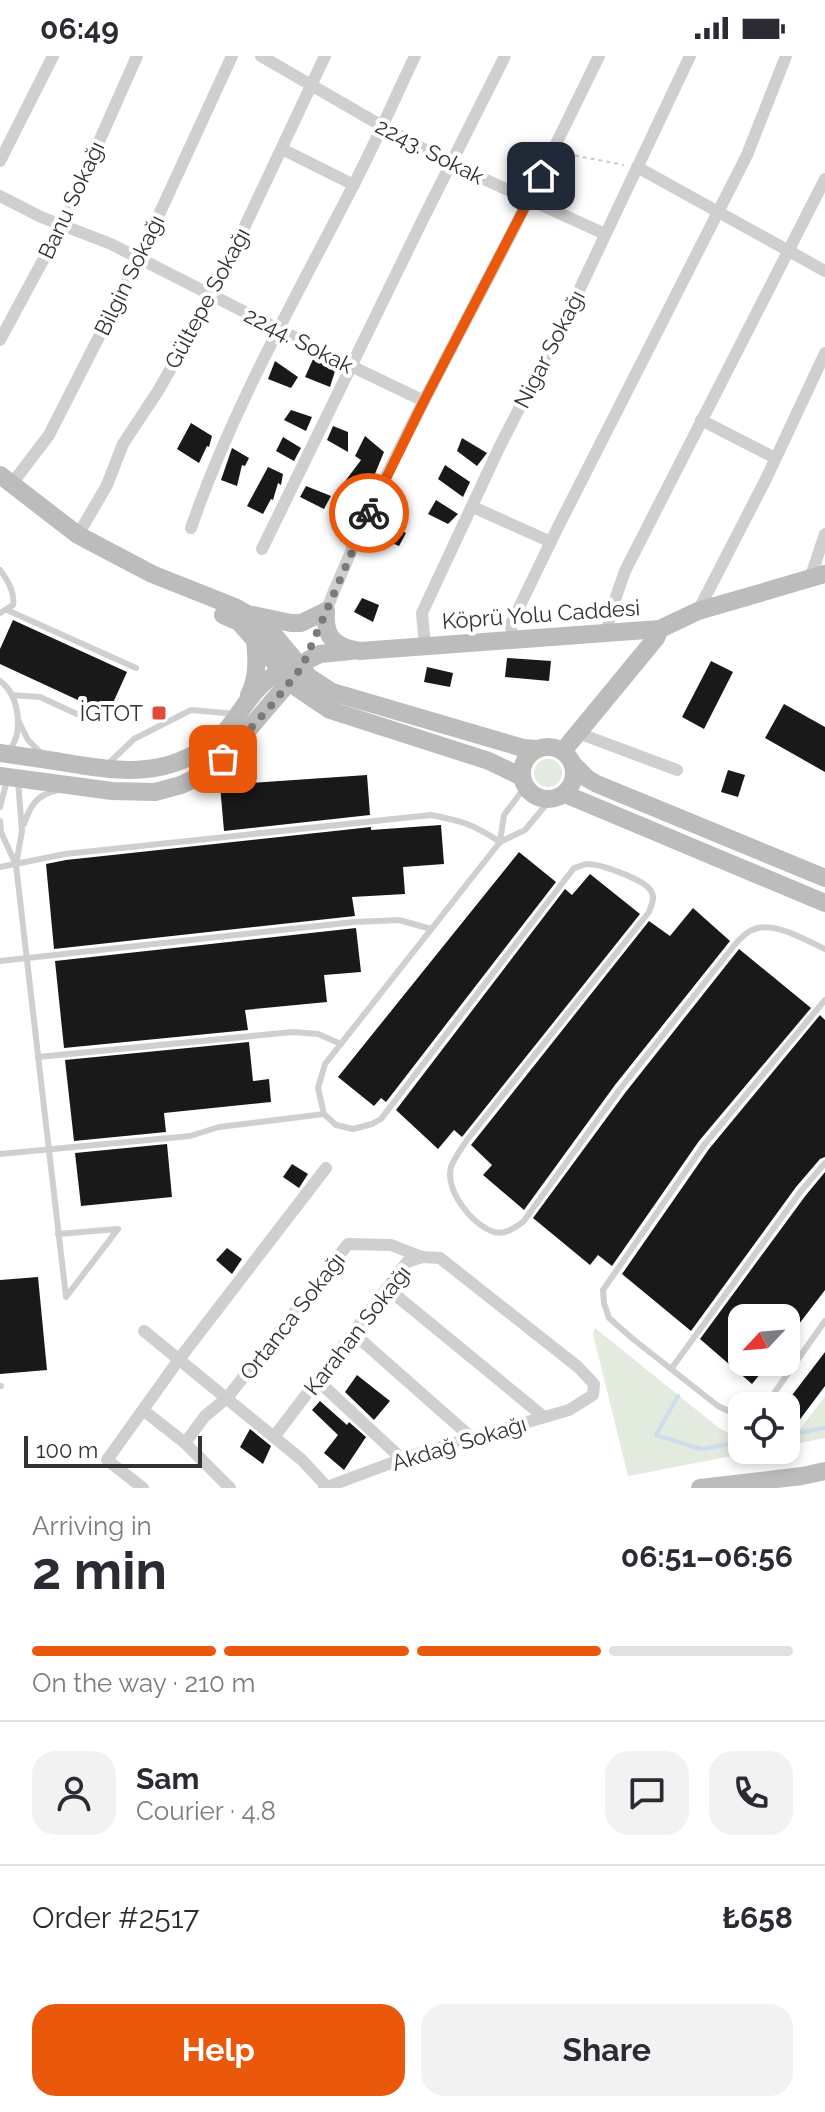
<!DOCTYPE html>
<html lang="en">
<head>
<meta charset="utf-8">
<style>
	body { margin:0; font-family:Raleway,sans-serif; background:#f2f2f3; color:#2b2b33; height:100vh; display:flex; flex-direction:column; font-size:30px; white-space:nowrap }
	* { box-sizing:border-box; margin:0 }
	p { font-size:26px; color:#7c7c81 }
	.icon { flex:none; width:44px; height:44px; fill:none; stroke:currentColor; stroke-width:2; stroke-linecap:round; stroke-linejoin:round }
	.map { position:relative; height:1432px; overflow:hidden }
	.panel { display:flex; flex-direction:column; background:#fff; flex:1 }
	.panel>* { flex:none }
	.needle { width:52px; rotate:244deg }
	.tools { position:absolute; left:728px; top:1248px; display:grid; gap:16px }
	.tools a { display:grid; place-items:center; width:72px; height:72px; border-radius:16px; background:#fff; box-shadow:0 4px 12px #0003; font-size:40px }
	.scale { position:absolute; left:24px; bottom:20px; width:178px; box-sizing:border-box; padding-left:8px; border:4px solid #323232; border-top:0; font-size:22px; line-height:28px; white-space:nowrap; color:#323232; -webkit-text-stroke:6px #fff; paint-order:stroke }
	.pin { position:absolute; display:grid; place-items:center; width:68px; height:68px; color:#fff; margin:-34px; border-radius:16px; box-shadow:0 4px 12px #0006 }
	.courier { position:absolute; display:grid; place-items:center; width:80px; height:80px; margin:-40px; border:6px solid #ea580c; border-radius:50%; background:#fff; color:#222; box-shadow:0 2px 10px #0007 }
	.summary em { font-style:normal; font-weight:700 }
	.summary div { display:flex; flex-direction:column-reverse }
	.summary { display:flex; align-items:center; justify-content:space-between; height:136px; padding:0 32px }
	h1 { font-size:52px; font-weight:700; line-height:60px }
	.bar { display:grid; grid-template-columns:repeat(4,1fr); gap:12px 8px; align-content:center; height:96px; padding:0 32px }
	.bar i { height:10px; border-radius:6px; background:#e1e1e2 }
	.bar .selected { background:#ea580c }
	.bar p { grid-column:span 4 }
	.line { display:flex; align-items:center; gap:20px; padding:0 32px; border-top:2px solid #e1e1e2 }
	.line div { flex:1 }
	.round { display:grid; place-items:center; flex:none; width:84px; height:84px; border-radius:24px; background:#f2f2f3 }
	.button { display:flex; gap:16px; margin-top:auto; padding:16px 32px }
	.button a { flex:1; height:92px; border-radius:24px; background:#ea580c; color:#fff; font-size:32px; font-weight:700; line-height:92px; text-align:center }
	.button a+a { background:#f2f2f3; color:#2b2b33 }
	.status { display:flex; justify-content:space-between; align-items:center; height:56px; padding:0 40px; background:#fff; direction:ltr }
	.status svg { height:22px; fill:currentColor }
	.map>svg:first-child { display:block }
</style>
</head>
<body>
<div class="status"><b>06:49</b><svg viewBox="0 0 49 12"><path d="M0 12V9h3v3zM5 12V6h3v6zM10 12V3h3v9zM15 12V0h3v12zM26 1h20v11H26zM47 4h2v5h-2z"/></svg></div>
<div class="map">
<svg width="825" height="1432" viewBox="0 0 825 1432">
	<rect width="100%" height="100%" fill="#fff"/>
	<g fill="#e3ebde">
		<circle cx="548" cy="717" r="14"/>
		<polygon points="595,1272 719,1372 733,1379 742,1379 742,1394 763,1394 628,1420 593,1278"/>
		<polygon points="825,1340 825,1382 786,1390 786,1368 798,1376"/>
	</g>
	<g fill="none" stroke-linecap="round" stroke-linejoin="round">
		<g stroke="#cedced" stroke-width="4">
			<polyline points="678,1340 656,1379 701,1393 742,1386"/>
			<polyline points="786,1379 825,1372"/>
		</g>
	</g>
	<g fill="#191919">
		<polygon points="314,301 336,312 330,331 305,321"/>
		<polygon points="275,305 298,321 291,332 268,323"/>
		<polygon points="291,354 312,361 306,375 284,364"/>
		<polygon points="191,367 212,380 209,391 207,390 199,407 177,393"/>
		<polygon points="333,370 348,376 348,396 327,384"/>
		<polygon points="365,380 384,396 365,442 343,428 361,404 355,400"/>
		<polygon points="283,381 301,392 294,405 276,395"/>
		<polygon points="462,382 487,397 477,410 457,395"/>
		<polygon points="232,392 249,402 245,410 242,409 237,430 221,424"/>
		<polygon points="445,409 470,426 463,441 438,423"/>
		<polygon points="268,411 283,418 281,429 278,427 273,444 271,443 263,458 247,450"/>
		<polygon points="306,430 331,440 324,453 300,441"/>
		<polygon points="436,444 458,458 448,468 428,458"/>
		<polygon points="386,466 406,477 399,490 380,482"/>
		<polygon points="362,542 379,549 373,566 354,556"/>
		<polygon points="13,564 127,616 108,658 0,608 0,593"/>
		<polygon points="507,602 551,605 549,625 505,621"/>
		<polygon points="711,605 733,616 704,673 682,661"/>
		<polygon points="427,611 453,617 450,631 424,626"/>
		<polygon points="784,648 825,671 825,716 765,682"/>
		<polygon points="728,714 745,719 738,741 721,736"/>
		<polygon points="367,719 370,759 224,775 220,729"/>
		<polygon points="441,769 444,808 403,811 405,838 352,841 355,860 54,893 46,808 66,804 371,771 371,774"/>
		<polygon points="519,796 556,826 386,1046 381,1042 374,1050 338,1021"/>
		<polygon points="590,818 640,858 462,1081 454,1074 438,1093 396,1054 565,833 572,839"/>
		<polygon points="693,852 730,885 615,1029 524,1154 483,1119 492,1109 471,1089 649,865 670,880"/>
		<polygon points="356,872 361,916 324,919 327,946 245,954 248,974 64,992 55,905"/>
		<polygon points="739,893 811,952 699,1085 612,1210 598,1199 590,1209 533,1162 625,1037"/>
		<polygon points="820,959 825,964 825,1101 820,1103 796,1131 691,1275 622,1218 709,1093"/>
		<polygon points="249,986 253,1025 269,1023 271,1046 164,1057 166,1076 74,1085 65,1004"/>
		<polygon points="167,1088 172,1141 81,1150 75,1097"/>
		<polygon points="292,1108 308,1118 299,1132 283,1121"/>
		<polygon points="825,1116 825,1234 786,1285 786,1262 742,1262 742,1306 770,1306 752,1328 700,1283 806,1139"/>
		<polygon points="227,1192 242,1203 232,1218 216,1204"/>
		<polygon points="38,1221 47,1314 0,1318 0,1224"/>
		<polygon points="825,1296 825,1330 798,1366 786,1357 786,1347"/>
		<polygon points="357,1319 390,1345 374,1364 345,1336"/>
		<polygon points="320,1345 347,1369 349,1366 366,1381 344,1414 324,1397 338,1379 312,1354"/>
		<polygon points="250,1373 271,1390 263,1408 240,1391"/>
	</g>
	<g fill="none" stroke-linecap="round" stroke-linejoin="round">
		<polyline stroke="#ccc" stroke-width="2" stroke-dasharray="4 4" stroke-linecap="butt" points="567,98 624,109"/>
		<g stroke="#cfcfcf" stroke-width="6">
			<path d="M0,514C8,524 15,536 13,549L0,557"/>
			<polyline points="7,554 136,612"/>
			<path d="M0,625C19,639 24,675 10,693"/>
			<polyline points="12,639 40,641 92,665"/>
			<polyline points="18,664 28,684 41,697"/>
			<polyline points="107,709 134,683 191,654 235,658"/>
			<path d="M550,744L525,774L500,786L325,1008L318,1032L324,1058L336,1069L353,1073L372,1068L381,1063L574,812C579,811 583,808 587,808C600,808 648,824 652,837C655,843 651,850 649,856L467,1084C462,1092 454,1102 451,1111C445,1135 472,1169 494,1176C505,1179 514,1172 523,1166L620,1033L737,886C741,882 747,876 752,874C774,864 805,884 825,893"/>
			<polyline points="0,751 7,724"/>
			<polyline points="0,765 1,776 16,809 22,775 18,725"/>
			<path d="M24,768C30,750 37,739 55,735"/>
			<polyline points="500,786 504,759 525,731"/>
			<path d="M16,809C33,953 49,1097 66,1241L118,1173L58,1178"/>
			<path d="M0,811L65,798L431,759C462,765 473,768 500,786"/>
			<polyline points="0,905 354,866 399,864 431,873"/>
			<polyline points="38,1001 293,976 318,978 341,988"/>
			<polyline points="0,1098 190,1080 219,1071 324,1058"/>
			<polyline points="671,1313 801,1135 825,1107"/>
			<polyline points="0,1330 1,1330"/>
			<polyline points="765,1350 825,1265"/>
			<polyline points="742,1358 735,1358 718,1350 633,1283 609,1262 604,1247 603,1234 704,1089 825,944"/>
		</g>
		<g stroke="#cfcfcf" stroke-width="12">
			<polyline points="261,0 382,70 451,108 605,178"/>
			<polyline points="282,93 354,129"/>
			<polyline points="0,105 53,0"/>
			<polyline points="637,111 825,215"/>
			<polyline points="0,140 41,161 111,188 351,310 424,345"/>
			<polyline points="0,284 62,169 137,0"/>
			<polyline points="701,364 775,402"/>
			<polyline points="11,429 49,379 139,202 232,0"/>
			<polyline points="473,451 551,486"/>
			<path d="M191,472C232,353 295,243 352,132C375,88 394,44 415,0"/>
			<polyline points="78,479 107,429 123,388 158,335 212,240 325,0"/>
			<polyline points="262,493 423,163 505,0"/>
			<polyline points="810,523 825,478"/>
			<path d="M326,555C371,442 429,335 485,228C525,153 562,76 599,0"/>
			<polyline points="698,555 766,423 825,297"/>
			<polyline points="607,576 610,558 625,515 825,123"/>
			<polyline points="512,583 511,568 558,471 747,99 786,0"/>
			<polyline points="425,590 422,557 499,392 574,245 690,0"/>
			<polyline points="578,677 677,714"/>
			<polyline points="387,1232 544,1361"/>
			<polyline points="144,1275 302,1404 328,1432"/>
			<polyline points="353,1277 472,1382"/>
			<polyline points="317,1324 402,1403"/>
			<polyline points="143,1354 185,1387 230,1432"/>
			<polyline points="274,1381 407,1206 422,1201 440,1202 578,1311 594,1328 593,1339 569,1354 410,1400 324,1432"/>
			<polyline points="185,1387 205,1360 227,1342 348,1188 391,1189 422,1201"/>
			<polyline points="143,1432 107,1404 180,1302 326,1112"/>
		</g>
		<g stroke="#bcbcbc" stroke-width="18">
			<polyline points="0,419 78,479 152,518 235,551 259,565 274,579 309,621 332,636 523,692 538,693"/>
			<path d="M326,555C324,581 334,591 360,595L660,573L698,555L825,518"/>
			<polyline points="223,559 239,566 296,631 330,654 489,705 522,721"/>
			<polyline points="253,559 291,567 301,567 326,555"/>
			<path d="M249,639C258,621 257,604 255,584"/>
			<circle cx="548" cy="717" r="26"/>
			<polyline points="563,695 656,582 660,573"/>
			<path d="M0,697C18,700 37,702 55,705C102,713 148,723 193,699C202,695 212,690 219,683C244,656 253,623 292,611"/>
			<polyline points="574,709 588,723 597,728 825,822"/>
			<polyline points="0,720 112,735 155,736 181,729 198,721 223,703 308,604 320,598 351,595"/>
			<polyline points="565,738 825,847"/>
			<polyline points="700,1432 802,1420 825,1415"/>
		</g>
	</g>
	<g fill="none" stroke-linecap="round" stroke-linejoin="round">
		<polyline stroke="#7a7a7a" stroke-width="8" stroke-dasharray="0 14.4" points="223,703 270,651 302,611 369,457"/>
		<polyline stroke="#ea580c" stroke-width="10" points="369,457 424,345 541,120"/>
	</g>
	<rect fill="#e2493a" stroke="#fff" stroke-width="3" x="151" y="649" width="16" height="16" rx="4"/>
	<g text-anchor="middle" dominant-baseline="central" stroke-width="8" stroke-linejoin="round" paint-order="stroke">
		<g font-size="22" fill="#323232" stroke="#fff">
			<text transform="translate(430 95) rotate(27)">2243. Sokak</text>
			<text transform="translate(71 144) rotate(-65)">Banu Sokağı</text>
			<text transform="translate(129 219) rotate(-64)">Bilgin Sokağı</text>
			<text transform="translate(207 242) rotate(-62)">Gültepe Sokağı</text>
			<text transform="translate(299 284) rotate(27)">2244. Sokak</text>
			<text transform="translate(549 293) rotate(-63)">Nigar Sokağı</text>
			<text transform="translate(541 558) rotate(-4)">Köprü Yolu Caddesi</text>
			<text transform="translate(292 1260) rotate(-52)">Ortanca Sokağı</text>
			<text transform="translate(357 1274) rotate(-52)">Karahan Sokağı</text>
			<text transform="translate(459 1387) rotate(-17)">Akdağ Sokağı</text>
		</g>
		<g font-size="22" fill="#323232" stroke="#fff" text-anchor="end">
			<text x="143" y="657">İGTOT</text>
		</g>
	</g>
</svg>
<div class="tools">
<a><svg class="needle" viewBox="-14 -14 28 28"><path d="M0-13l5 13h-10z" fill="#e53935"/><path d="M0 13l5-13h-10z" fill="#7c7c81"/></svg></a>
<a><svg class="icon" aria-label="locate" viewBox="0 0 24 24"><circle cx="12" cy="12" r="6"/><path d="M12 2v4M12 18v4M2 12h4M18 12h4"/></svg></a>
</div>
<div class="scale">100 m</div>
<div class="pin" style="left:223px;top:703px;background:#ea580c"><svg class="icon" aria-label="bag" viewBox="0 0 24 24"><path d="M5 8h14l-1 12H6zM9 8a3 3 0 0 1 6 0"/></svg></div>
<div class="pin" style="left:541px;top:120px;background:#1f2937"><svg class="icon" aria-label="home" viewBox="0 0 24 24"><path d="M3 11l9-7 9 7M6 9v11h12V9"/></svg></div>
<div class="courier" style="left:369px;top:457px"><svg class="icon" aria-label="bike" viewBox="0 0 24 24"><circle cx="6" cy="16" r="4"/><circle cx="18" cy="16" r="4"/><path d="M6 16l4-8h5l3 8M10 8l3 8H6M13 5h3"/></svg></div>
</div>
<section class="panel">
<div class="summary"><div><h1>2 min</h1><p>Arriving in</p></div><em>06:51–06:56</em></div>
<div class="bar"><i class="selected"></i><i class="selected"></i><i class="selected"></i><i></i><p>On the way · 210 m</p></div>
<div class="line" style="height:144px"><a class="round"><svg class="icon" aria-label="person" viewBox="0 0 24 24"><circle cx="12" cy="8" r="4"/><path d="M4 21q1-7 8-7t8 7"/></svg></a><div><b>Sam</b><p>Courier · 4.8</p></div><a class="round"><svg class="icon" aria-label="chat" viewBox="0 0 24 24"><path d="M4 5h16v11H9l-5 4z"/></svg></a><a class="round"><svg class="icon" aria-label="phone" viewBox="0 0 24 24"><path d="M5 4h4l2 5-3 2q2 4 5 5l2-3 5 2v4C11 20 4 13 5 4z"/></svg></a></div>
<div class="line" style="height:104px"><div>Order #2517</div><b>₺658</b></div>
<div class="button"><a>Help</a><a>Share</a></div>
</section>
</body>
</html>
